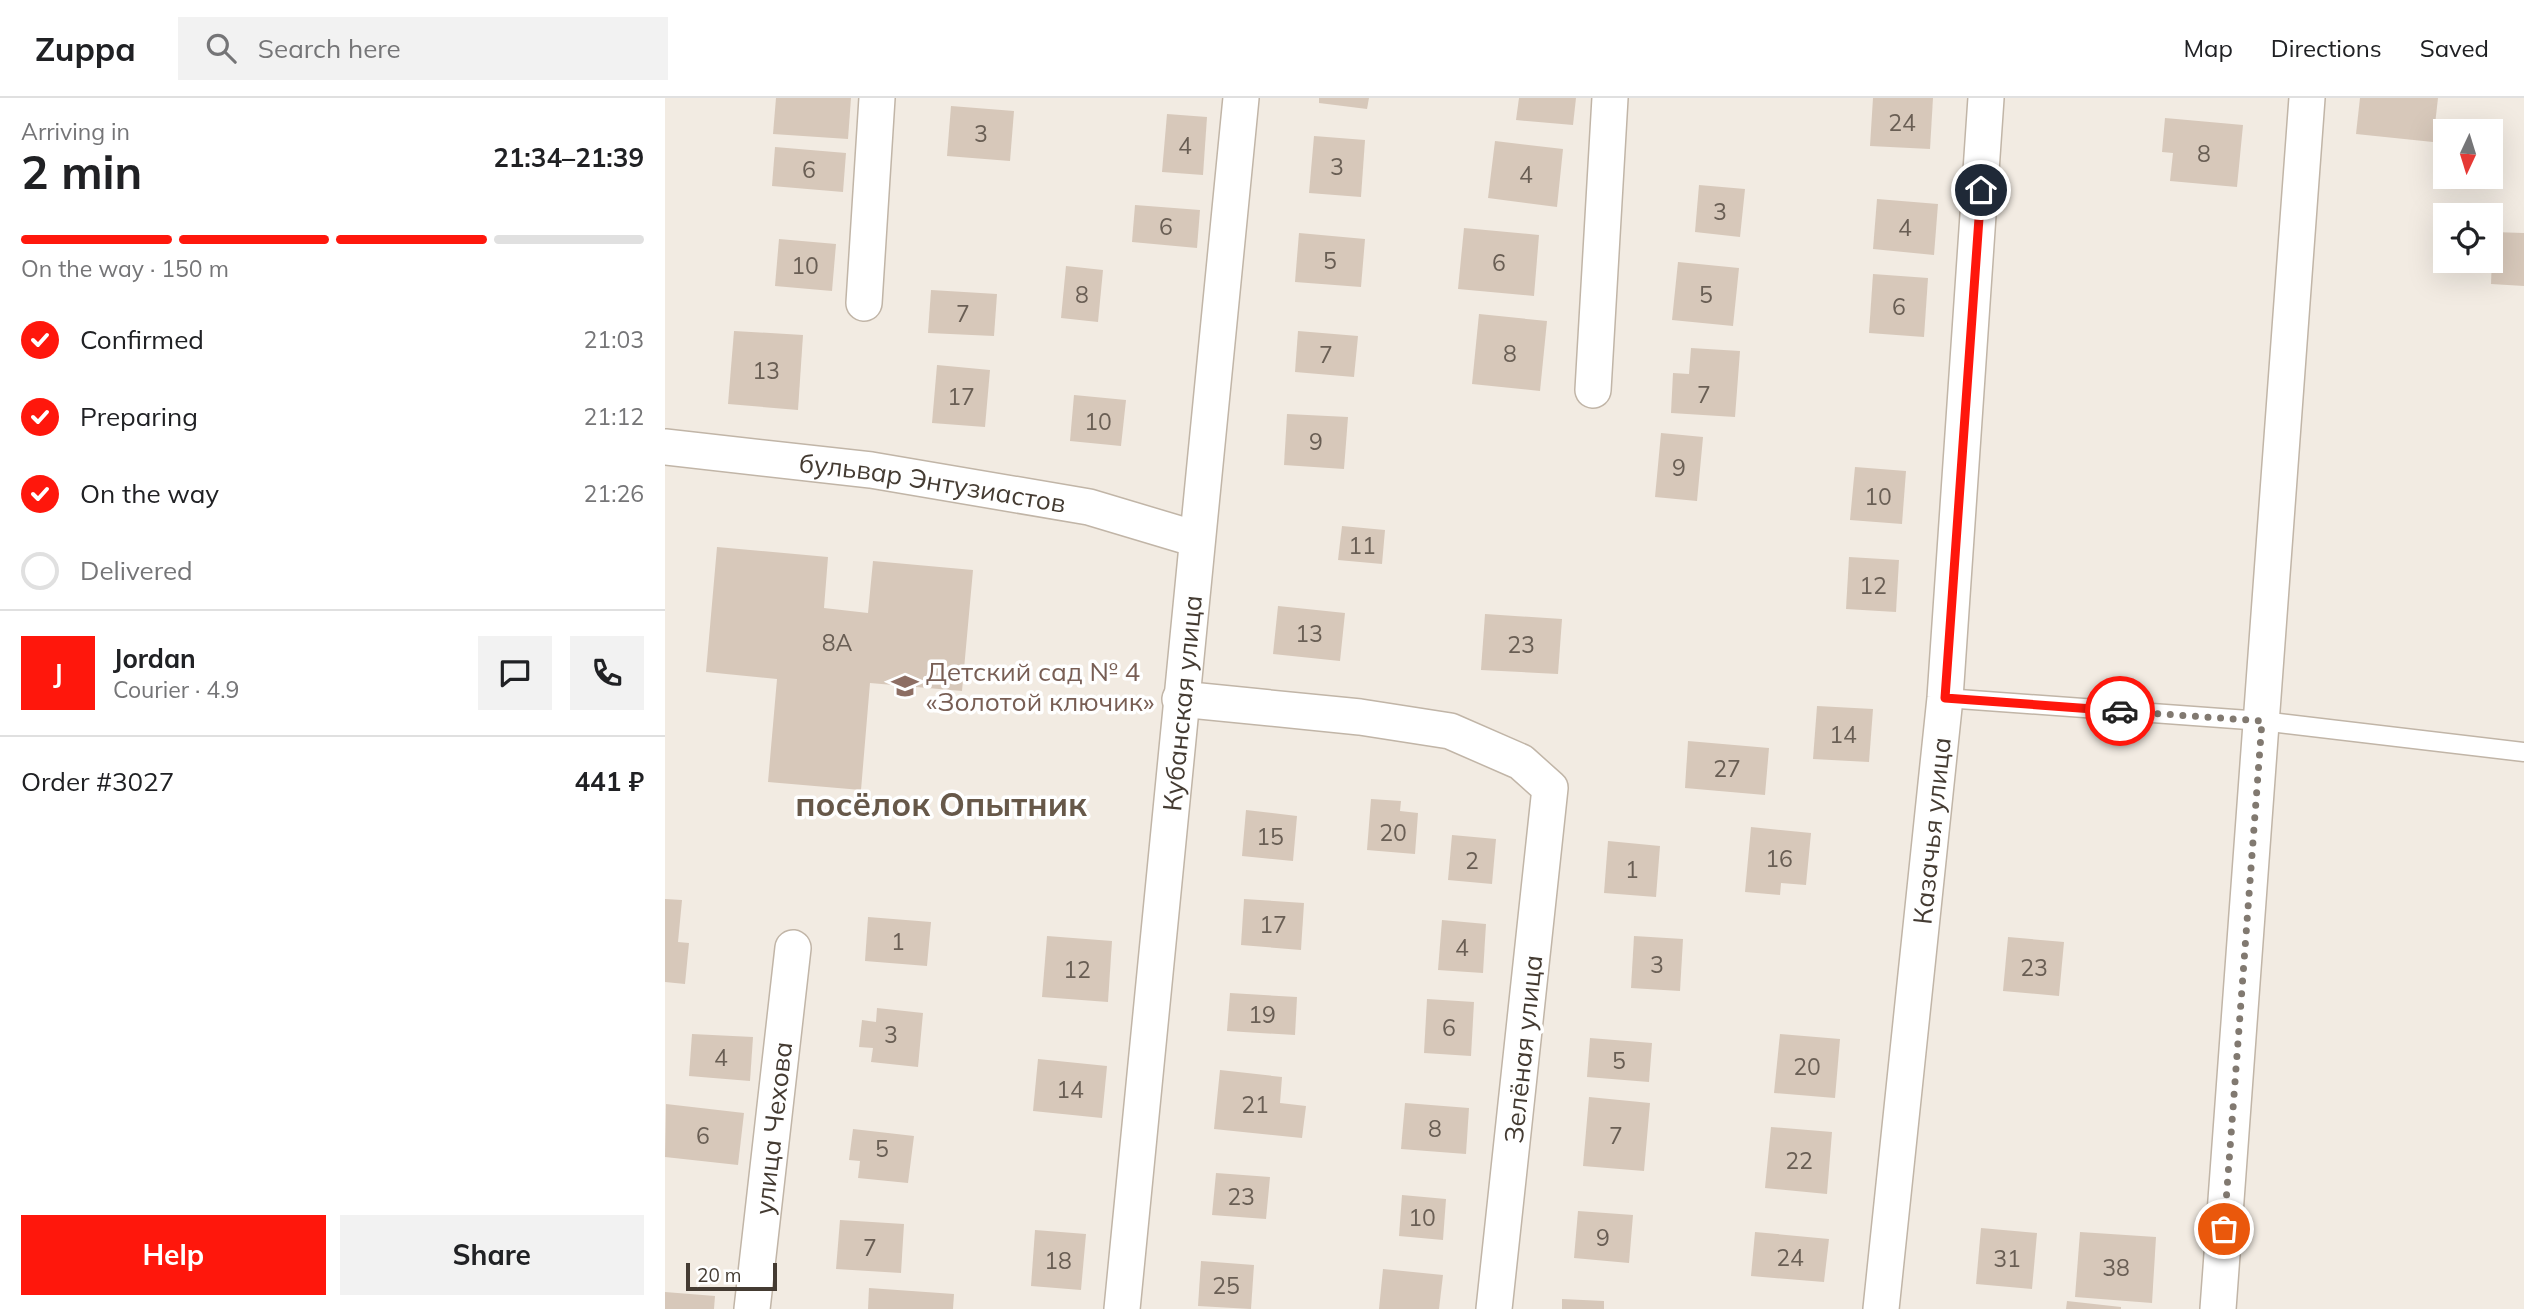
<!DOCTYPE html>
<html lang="en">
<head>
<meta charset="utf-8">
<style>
	body { margin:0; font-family:Mulish,sans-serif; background:#f2f2f2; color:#202124; height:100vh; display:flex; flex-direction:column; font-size:26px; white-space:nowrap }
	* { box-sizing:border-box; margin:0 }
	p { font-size:23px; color:#757577 }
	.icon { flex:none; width:38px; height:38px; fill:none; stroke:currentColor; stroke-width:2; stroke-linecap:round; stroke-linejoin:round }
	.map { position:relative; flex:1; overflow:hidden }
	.side { display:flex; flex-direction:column; background:#fff; width:665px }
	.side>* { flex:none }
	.needle { width:46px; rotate:184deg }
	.buttons { position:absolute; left:1768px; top:21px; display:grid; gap:14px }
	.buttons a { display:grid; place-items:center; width:70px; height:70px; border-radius:0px; background:#fff; box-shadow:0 7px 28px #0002; font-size:35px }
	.scale { position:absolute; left:21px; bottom:18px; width:91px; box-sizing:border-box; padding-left:7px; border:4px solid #443b32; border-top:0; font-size:19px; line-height:24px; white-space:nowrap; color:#443b32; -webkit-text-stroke:5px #fff; paint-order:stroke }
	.pin { position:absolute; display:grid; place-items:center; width:60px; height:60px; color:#fff; margin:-30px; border:4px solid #fff; border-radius:50%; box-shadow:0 2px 7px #0007 }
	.courier { position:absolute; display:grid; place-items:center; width:70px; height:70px; margin:-35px; border:5px solid #ff170c; border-radius:50%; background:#fff; color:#222; box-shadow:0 2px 9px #0007 }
	.summary em { font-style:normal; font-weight:700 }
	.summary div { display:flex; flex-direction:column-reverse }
	.summary { display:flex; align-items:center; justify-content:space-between; height:119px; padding:0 21px }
	h1 { font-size:46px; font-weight:700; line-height:52px }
	.bar { display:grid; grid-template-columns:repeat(4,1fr); gap:10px 7px; align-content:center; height:84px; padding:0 21px }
	.bar i { height:9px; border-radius:5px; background:#e0e0e0 }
	.bar .on { background:#ff170c }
	.bar p { grid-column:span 4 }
	.line { display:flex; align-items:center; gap:18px; padding:0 21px; border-top:2px solid #e0e0e0 }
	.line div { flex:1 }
	.round { display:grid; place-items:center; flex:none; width:74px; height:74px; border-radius:0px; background:#f2f2f2 }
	ol { padding:0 21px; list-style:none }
	li { display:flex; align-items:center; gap:21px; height:77px }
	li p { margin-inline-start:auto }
	li .icon { padding:7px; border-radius:50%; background:#ff170c; color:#fff; stroke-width:4 }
	li:last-child { color:#757577 }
	li i { width:38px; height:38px; border:4px solid #e0e0e0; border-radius:50% }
	.primary-button { display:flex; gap:14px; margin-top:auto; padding:14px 21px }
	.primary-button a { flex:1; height:80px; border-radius:0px; background:#ff170c; color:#fff; font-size:28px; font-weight:700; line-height:80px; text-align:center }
	.primary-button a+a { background:#f2f2f2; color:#202124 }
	header { display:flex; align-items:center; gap:42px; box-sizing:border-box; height:98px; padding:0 35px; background:#fff; border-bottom:2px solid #e0e0e0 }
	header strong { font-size:33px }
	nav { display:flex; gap:38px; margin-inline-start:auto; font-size:24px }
	.search { width:490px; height:63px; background:#f2f2f2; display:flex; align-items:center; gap:18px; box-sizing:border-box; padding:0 24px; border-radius:0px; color:#757577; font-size:26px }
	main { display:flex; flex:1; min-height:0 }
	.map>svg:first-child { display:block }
</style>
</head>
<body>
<header>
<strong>Zuppa</strong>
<div class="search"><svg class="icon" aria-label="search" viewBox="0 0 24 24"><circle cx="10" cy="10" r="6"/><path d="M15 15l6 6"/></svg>Search here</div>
<nav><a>Map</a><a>Directions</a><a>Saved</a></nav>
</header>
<main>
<section class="side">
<div class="summary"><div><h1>2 min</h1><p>Arriving in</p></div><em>21:34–21:39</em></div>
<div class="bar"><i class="on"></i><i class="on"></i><i class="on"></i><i></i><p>On the way · 150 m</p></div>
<ol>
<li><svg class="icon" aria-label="check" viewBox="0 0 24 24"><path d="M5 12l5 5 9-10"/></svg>Confirmed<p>21:03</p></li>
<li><svg class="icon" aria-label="check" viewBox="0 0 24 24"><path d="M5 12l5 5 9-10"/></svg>Preparing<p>21:12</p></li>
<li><svg class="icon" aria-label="check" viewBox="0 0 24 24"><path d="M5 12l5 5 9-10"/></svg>On the way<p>21:26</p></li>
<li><i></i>Delivered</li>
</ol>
<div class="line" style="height:126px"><b class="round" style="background:#ff170c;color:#fff">J</b><div><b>Jordan</b><p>Courier · 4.9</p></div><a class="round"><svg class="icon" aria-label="chat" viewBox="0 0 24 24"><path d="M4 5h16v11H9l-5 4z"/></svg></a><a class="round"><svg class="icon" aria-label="phone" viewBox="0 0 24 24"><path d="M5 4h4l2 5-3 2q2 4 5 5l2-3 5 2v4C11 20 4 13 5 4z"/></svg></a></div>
<div class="line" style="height:91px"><div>Order #3027</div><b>441 ₽</b></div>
<div class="primary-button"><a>Help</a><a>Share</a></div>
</section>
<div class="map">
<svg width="1859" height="1211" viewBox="0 0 1859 1211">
	<rect width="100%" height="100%" fill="#f2ebe2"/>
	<g fill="#d7c8ba">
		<polygon points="111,0 186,0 183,41 108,36"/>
		<polygon points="654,0 704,0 702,11 654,5"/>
		<polygon points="854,0 911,0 908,27 851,22"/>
		<polygon points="1208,0 1268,0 1265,51 1205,48"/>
		<polygon points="1695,0 1773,0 1768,44 1691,36"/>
		<polygon points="286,8 349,13 345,63 282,58"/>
		<polygon points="502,16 542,19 538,77 497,74"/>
		<polygon points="1500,20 1578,27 1572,89 1505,83 1508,55 1497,54"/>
		<polygon points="649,38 700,42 696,99 644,95"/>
		<polygon points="830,43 898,51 892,109 823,100"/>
		<polygon points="110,49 181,55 178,94 107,88"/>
		<polygon points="1034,87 1080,91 1075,139 1030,134"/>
		<polygon points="1212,101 1273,106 1269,157 1208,151"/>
		<polygon points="470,107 535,112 532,150 467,144"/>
		<polygon points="799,130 874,137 869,198 793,191"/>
		<polygon points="1828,134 1859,135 1859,188 1826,186"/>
		<polygon points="634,135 700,141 696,189 630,184"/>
		<polygon points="114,141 171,146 167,193 110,188"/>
		<polygon points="1013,164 1074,170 1068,228 1007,222"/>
		<polygon points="401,168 438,172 433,224 396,220"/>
		<polygon points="1208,176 1263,180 1259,239 1204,235"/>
		<polygon points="266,192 332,196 329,238 263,235"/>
		<polygon points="814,216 882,223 875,293 807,286"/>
		<polygon points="69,233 138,237 133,312 63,306"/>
		<polygon points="633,233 693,238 689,279 630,274"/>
		<polygon points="1026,250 1075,253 1070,319 1006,315 1008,275 1024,276"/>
		<polygon points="272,267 325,272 320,329 267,325"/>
		<polygon points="409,297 461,302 456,348 405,343"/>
		<polygon points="622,316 683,319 679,371 619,367"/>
		<polygon points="996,335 1038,339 1032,403 990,399"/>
		<polygon points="1190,369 1241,373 1237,426 1185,422"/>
		<polygon points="677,428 720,432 717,466 673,462"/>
		<polygon points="52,449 163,459 159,510 203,515 208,463 308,472 297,593 205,585 196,692 103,684 112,581 41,574"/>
		<polygon points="1184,459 1234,462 1231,514 1181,511"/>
		<polygon points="613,508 680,515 675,563 608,556"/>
		<polygon points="820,516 897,521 893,576 816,572"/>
		<polygon points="1152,608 1208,611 1204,664 1148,661"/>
		<polygon points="1023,643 1104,650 1100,697 1020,690"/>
		<polygon points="706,701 736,703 735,713 753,715 750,756 702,752"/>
		<polygon points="581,712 632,718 628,763 577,758"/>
		<polygon points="1086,729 1146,735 1141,787 1116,785 1115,797 1080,794"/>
		<polygon points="787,737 831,741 827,786 783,782"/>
		<polygon points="943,743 995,748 991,799 939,795"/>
		<polygon points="0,801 17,802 13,844 24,845 20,886 0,884"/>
		<polygon points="579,801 639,805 636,852 576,847"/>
		<polygon points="203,819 266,824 262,868 200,863"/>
		<polygon points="777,822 821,826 818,875 773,872"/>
		<polygon points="382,838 447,843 443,904 377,899"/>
		<polygon points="969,838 1018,841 1015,893 966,890"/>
		<polygon points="1343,839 1399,844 1394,898 1338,893"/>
		<polygon points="565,895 632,899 630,937 562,933"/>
		<polygon points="762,901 809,904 806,958 759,955"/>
		<polygon points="212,910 258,915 253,969 206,964 208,950 194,949 197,922 211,924"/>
		<polygon points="27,936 88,939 85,983 24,978"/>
		<polygon points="1115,936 1175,941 1170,1000 1109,995"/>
		<polygon points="925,940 987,945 984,984 922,979"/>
		<polygon points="373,961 442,968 437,1020 368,1013"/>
		<polygon points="555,972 617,979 615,1005 641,1008 637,1040 549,1031"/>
		<polygon points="924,999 985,1005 979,1073 918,1068"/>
		<polygon points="740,1005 804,1010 801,1056 736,1051"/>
		<polygon points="1,1006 79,1015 73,1067 0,1059"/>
		<polygon points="1106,1029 1167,1034 1162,1096 1100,1090"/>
		<polygon points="188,1031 249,1038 243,1085 193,1080 195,1063 184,1062"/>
		<polygon points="551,1075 605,1079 601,1121 547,1117"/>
		<polygon points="737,1097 781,1101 778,1142 734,1138"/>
		<polygon points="913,1113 968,1117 964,1165 909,1160"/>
		<polygon points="175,1122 239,1126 236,1175 171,1171"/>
		<polygon points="1316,1130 1372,1135 1367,1191 1311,1186"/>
		<polygon points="370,1132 421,1136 416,1192 366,1188"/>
		<polygon points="1090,1134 1164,1141 1159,1184 1086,1178"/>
		<polygon points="1415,1134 1491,1139 1487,1205 1410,1199"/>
		<polygon points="536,1163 589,1167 586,1211 533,1208"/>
		<polygon points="718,1171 778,1177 774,1211 714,1211"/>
		<polygon points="204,1190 289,1196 288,1211 203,1211"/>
		<polygon points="0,1194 50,1198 49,1211 0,1211"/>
		<polygon points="897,1201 939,1203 939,1211 897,1211"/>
		<polygon points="1402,1203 1456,1209 1456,1211 1401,1211"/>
	</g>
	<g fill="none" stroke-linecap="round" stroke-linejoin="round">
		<g stroke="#c1b5a7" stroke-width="21">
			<polyline id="service" points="1280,600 1597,623 1859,654"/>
		</g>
		<g stroke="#c1b5a7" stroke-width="38">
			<g id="minor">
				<polyline points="199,205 212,0"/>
				<polyline points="928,292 945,0"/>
				<path id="s1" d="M0,349L206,372L424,409L531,441"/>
				<polyline points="515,601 695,619 785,633 856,664 885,690 829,1211"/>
				<path id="s2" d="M87,1211L128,850"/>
				<path id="s3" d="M457,1211L576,0"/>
				<path id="s4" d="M1216,1211L1280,600L1321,0"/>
				<polyline points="1553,1211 1642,0"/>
			</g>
		</g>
		<use href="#service" stroke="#fff" stroke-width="18"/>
		<use href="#minor" stroke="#fff" stroke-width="35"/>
	</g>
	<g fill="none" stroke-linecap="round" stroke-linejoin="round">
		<polyline stroke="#817970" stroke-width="7" stroke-dasharray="0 12.6" points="1455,613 1597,623 1559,1131"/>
		<polyline stroke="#ff170c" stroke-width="9" points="1316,92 1280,600 1455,613"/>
	</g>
	<defs>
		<g id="school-bare" transform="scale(2.1)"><path d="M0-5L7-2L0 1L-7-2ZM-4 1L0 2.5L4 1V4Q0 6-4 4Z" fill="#8d6e63" stroke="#fff" stroke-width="2.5" paint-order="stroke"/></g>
	</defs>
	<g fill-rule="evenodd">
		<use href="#school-bare" x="240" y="588"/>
	</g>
	<g text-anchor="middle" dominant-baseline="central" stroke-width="7" stroke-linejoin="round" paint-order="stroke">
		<g font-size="23" fill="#695e54">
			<text x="1237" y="24">24</text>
			<text x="316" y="35">3</text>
			<text x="520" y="47">4</text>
			<text x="1539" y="55">8</text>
			<text x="672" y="68">3</text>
			<text x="144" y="71">6</text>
			<text x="861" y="76">4</text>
			<text x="1055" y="113">3</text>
			<text x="501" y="128">6</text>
			<text x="1240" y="129">4</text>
			<text x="665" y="162">5</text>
			<text x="834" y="164">6</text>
			<text x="140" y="167">10</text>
			<text x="417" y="196">8</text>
			<text x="1041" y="196">5</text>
			<text x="1234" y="208">6</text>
			<text x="298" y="215">7</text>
			<text x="845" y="255">8</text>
			<text x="661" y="256">7</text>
			<text x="101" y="272">13</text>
			<text x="1039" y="296">7</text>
			<text x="296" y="298">17</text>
			<text x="433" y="323">10</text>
			<text x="651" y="343">9</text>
			<text x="1014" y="369">9</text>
			<text x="1213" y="398">10</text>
			<text x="697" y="447">11</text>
			<text x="1208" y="487">12</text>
			<text x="644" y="535">13</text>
			<text x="172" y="544">8А</text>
			<text x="856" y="546">23</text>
			<text x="1178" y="636">14</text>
			<text x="1062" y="670">27</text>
			<text x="728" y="734">20</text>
			<text x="605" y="738">15</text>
			<text x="1114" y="760">16</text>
			<text x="807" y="762">2</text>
			<text x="967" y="771">1</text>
			<text x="608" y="826">17</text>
			<text x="233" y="843">1</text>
			<text x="797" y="849">4</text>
			<text x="992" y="866">3</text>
			<text x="1369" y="869">23</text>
			<text x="412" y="871">12</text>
			<text x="597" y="916">19</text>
			<text x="784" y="929">6</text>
			<text x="226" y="936">3</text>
			<text x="56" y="959">4</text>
			<text x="954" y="962">5</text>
			<text x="1142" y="968">20</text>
			<text x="405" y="991">14</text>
			<text x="590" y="1006">21</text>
			<text x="770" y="1030">8</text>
			<text x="38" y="1037">6</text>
			<text x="951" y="1037">7</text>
			<text x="217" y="1050">5</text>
			<text x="1134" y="1062">22</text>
			<text x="576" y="1098">23</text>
			<text x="757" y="1119">10</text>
			<text x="938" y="1139">9</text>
			<text x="205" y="1149">7</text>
			<text x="1125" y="1159">24</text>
			<text x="1342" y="1160">31</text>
			<text x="393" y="1162">18</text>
			<text x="1451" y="1169">38</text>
			<text x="561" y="1187">25</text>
		</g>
		<g font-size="26" fill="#443b32" stroke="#fff">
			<text stroke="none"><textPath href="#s1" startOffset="270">бульвар Энтузиастов</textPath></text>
			<text stroke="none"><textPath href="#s3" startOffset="609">Кубанская улица</textPath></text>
			<text stroke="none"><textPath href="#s4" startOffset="481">Казачья улица</textPath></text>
			<text transform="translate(858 951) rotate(-84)">Зелёная улица</text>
			<text stroke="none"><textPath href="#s2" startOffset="182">улица Чехова</textPath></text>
		</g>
		<g font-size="26" fill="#785e54" stroke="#fff" text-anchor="start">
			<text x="261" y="573">Детский сад № 4<tspan x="261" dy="30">«Золотой ключик»</tspan></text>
		</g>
		<g font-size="33" font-weight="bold" fill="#675849" stroke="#fff">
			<text x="276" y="705">посёлок Опытник</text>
		</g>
	</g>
</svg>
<div class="buttons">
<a><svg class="needle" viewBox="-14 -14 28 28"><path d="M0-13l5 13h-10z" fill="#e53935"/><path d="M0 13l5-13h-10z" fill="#757577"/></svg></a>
<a><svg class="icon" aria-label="locate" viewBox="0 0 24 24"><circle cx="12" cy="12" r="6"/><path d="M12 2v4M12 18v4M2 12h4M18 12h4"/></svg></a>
</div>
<div class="scale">20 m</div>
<div class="pin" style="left:1559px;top:1131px;background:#ea580c"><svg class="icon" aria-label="bag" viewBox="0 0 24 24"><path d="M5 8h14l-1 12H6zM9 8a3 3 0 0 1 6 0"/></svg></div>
<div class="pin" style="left:1316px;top:92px;background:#1f2937"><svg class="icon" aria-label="home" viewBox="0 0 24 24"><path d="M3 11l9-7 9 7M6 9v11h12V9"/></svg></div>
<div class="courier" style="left:1455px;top:613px"><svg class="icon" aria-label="car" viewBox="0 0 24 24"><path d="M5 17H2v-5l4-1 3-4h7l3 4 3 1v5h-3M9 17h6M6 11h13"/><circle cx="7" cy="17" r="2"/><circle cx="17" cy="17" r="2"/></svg></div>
</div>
</main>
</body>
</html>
